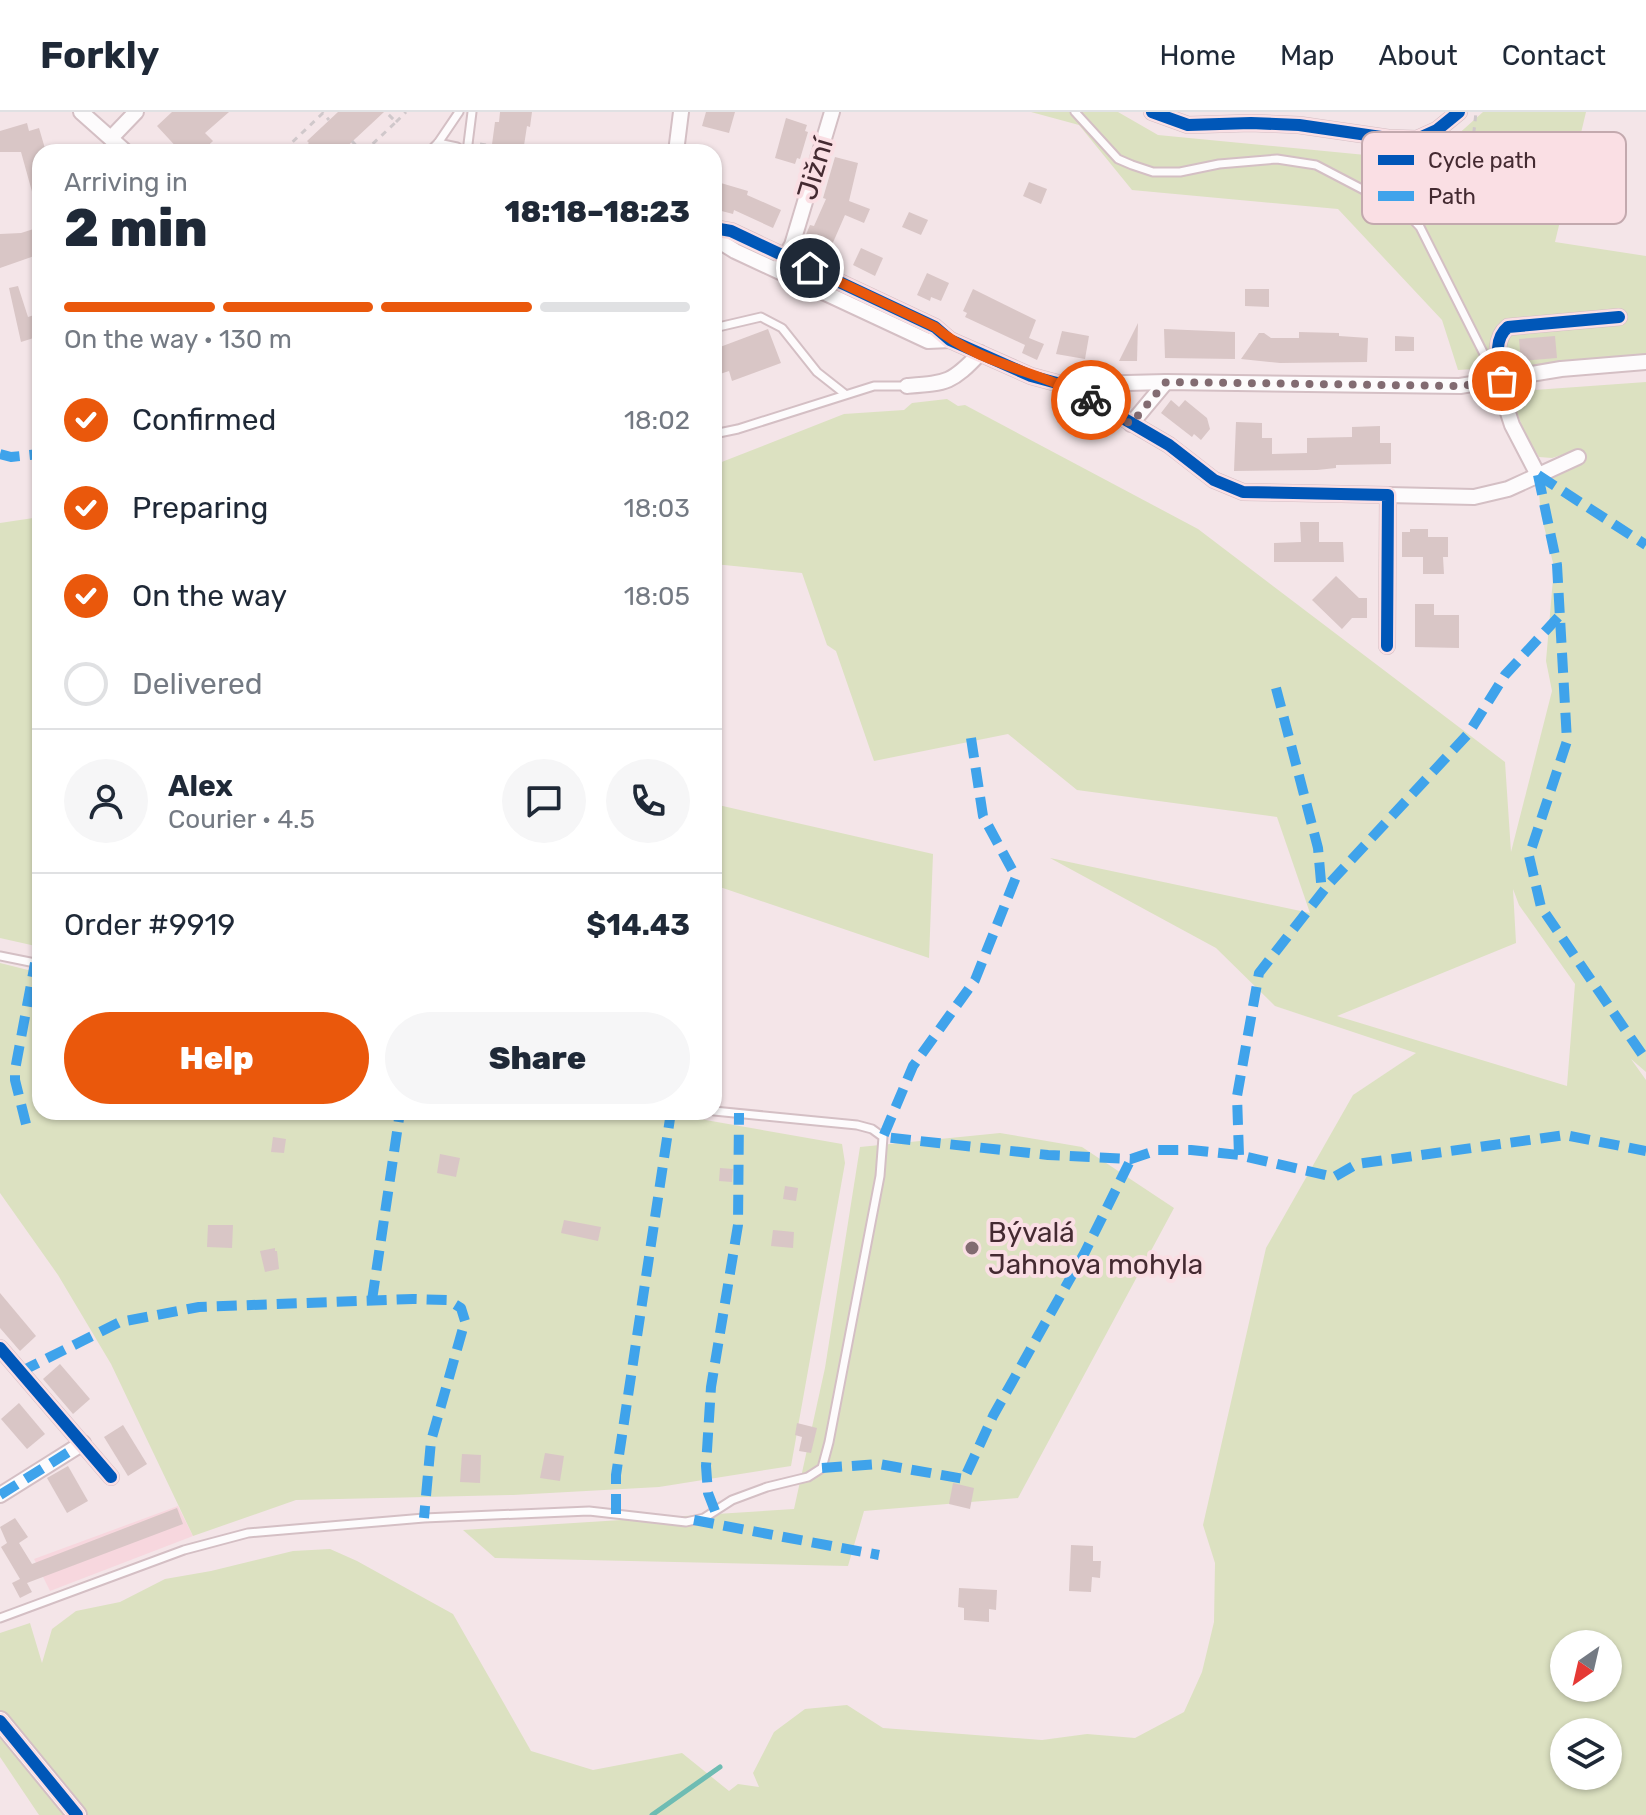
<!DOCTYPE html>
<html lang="en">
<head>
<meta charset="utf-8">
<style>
	body { margin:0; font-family:Rubik,sans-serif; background:#f6f6f7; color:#1f2937; height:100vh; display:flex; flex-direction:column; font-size:30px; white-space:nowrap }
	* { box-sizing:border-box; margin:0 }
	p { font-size:26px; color:#747a83 }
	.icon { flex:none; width:44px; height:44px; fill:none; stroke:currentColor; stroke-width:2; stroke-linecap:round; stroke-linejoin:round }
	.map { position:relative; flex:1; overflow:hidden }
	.panel { position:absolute; left:32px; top:32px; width:690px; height:976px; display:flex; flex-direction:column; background:#fff; border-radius:24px; box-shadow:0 2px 6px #0004 }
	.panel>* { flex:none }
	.needle { width:52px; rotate:214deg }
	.buttons { position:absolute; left:1550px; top:1518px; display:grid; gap:16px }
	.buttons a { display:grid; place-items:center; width:72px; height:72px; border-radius:50%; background:#fff; box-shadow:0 2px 6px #0004; font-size:40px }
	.pin { position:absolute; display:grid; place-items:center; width:68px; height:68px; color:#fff; margin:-34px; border:4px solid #fff; border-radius:50%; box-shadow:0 2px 8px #0007 }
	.courier { position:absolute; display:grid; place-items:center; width:80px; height:80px; margin:-40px; border:6px solid #ea580c; border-radius:50%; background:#fff; color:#222; box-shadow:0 2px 10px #0007 }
	.headline em { font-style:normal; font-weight:800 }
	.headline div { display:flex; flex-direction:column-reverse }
	.headline { display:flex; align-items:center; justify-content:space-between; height:136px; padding:0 32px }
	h1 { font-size:52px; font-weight:800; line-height:60px }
	.bar { display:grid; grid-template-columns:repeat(4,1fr); gap:12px 8px; align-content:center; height:96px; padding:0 32px }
	.bar i { height:10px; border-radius:6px; background:#e0e1e3 }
	.bar .selected { background:#ea580c }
	.bar p { grid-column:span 4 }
	.line { display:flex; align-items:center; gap:20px; padding:0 32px; border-top:2px solid #e0e1e3 }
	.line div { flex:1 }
	.round { display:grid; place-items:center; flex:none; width:84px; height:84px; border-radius:42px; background:#f6f6f7 }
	ol { padding:0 32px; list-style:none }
	li { display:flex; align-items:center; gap:24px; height:88px }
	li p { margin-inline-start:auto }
	li .icon { padding:8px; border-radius:50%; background:#ea580c; color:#fff; stroke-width:4 }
	li:last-child { color:#747a83 }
	li i { width:44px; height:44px; border:4px solid #e0e1e3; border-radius:50% }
	.primary-button { display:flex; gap:16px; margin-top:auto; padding:16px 32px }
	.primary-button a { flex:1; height:92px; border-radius:48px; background:#ea580c; color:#fff; font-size:32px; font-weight:800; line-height:92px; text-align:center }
	.primary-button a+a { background:#f6f6f7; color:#1f2937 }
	header { display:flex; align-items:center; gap:48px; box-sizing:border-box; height:112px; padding:0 40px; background:#fff; border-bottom:2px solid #e0e1e3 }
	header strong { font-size:38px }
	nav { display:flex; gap:44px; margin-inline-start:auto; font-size:28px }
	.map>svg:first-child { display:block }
</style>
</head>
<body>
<header>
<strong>Forkly</strong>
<nav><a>Home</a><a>Map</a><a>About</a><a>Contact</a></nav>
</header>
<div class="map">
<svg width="1646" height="1703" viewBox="0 0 1646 1703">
	<rect width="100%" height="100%" fill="#f4e5e8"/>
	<polygon fill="#f7d7de" points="178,1394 193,1424 50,1479 34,1447"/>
	<g fill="#dce1c1" fill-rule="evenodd">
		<polygon points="1031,0 1118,0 1158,23 1428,49 1483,0 1586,0 1555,130 1646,144 1646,246 1458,258 1442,208 1338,97 1132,78 1079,13"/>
		<path d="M1646,270V960L1631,947L1646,968V1703H39L0,1645V1521L30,1511L42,1551L52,1517L76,1499L120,1490L165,1467L211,1459L293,1439L330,1437L357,1449L453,1502L531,1639L593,1658L682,1641L729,1679L738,1672L759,1675L753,1661L774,1620L805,1597L847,1593L883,1616L1042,1628L1087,1622L1135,1626L1184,1600L1202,1560L1214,1510L1215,1451L1203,1413L1266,1136L1353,983L1416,941L1275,894L1216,836L1050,746L1310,801L1277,705L1077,678L1008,622L874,649L836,539L827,533L802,461L714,452V353L844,302L904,298L912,291L947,287L958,294L965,293L1198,417L1505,650L1511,740L1552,579L1546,549L1554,455L1541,402L1538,372L1583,350L1578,338L1552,346L1539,345L1524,320L1513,289L1522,279ZM1513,777L1519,793L1575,872L1567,974L1337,904L1516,831ZM1564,1532H1608V1576H1564ZM1564,1620H1608V1664H1564Z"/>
		<polygon points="40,405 40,835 0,826 0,411"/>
		<polygon points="714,692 933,742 929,846 714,773"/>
		<polygon points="0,851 40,861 40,1000 660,1000 842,1032 845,1051 791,1354 659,1375 513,1383 296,1388 193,1424 111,1252 58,1163 0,1081"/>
		<polygon points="1000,1021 1082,1035 1174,1096 1018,1386 864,1399 848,1454 495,1446 463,1418 794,1397 825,1256 860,1035"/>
	</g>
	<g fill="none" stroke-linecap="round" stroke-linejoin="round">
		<polyline stroke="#6ebcb3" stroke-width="5" points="652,1703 720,1655"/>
	</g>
	<g fill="#d9c6c6">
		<polygon points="172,0 229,0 205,21 213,29 201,40 181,40 157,14"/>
		<polygon points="338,0 384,0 341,40 299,40 309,31 307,29"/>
		<polygon points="500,0 532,0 530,15 527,14 523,40 491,40 495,10 499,10"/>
		<polygon points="706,0 735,0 729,21 702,14"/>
		<polygon points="786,6 807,13 805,19 808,20 800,47 797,46 795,52 775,46"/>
		<polygon points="27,11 29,19 39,16 46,40 40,40 40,94 36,94 21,40 0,40 0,19"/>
		<polygon points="835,45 858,51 849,89 870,97 864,111 845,103 828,142 806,133 809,126 805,125 810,113 814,114 826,87 823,86"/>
		<polygon points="714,69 748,79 747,83 781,98 773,116 734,98 733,102 714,97"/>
		<polygon points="1029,70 1047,77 1041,92 1023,84"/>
		<polygon points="909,100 928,108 921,123 902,115"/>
		<polygon points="40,115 40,142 0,156 0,122 21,121"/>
		<polygon points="861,136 883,146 875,164 853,153"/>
		<polygon points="927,161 949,171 941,189 931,185 930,189 917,183"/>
		<polygon points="18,174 28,205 40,201 40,224 21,230 9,176"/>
		<polygon points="973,177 1036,208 1029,226 1044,232 1037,248 1022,241 1025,233 965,205 967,201 963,199"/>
		<polygon points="1245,177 1269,177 1269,195 1245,194"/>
		<polygon points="1138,211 1137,249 1119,249"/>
		<polygon points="768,217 781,251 732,269 729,259 714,264 714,240 720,238 720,235"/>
		<polygon points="1164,217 1235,220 1235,247 1165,246"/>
		<polygon points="1062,219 1089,224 1085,247 1056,242"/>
		<polygon points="1299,220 1339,221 1339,224 1368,226 1367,250 1280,251 1241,247 1259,221 1264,221 1271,226 1299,226"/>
		<polygon points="1395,224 1414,225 1414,239 1395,239"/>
		<polygon points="1555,224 1557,246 1521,249 1519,227"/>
		<polygon points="1171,288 1179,295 1185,288 1207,306 1210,317 1201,328 1194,322 1192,325 1161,301"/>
		<polygon points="1236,310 1262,311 1262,326 1272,326 1272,342 1307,341 1307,326 1352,325 1352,315 1380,314 1380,331 1391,331 1391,352 1336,353 1336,356 1317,358 1234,359"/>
		<polygon points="1300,410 1319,410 1319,430 1343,430 1344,450 1274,450 1274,431 1301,430"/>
		<polygon points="1410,417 1428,417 1428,425 1448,425 1448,445 1443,445 1444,462 1423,462 1423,445 1402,445 1402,420 1410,420"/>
		<polygon points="1336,464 1359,486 1367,486 1367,506 1352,506 1342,517 1312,488"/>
		<polygon points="1415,492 1434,492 1434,503 1459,503 1459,536 1415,535"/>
		<polygon points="273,1025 286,1027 284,1041 271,1040"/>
		<polygon points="440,1042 460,1046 456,1065 437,1061"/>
		<polygon points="720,1056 733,1057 732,1070 719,1069"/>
		<polygon points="785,1074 798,1076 796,1089 783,1087"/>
		<polygon points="564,1108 601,1115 598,1129 561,1121"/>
		<polygon points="208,1113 233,1113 232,1136 207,1135"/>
		<polygon points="773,1118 794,1120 793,1136 771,1134"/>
		<polygon points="275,1136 275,1139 277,1139 279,1157 265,1160 260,1139"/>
		<polygon points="0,1181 36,1224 20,1239 0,1216"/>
		<polygon points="60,1252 90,1287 73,1302 43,1267"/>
		<polygon points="19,1291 45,1322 27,1337 1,1307"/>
		<polygon points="797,1311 817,1316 811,1341 799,1339 802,1325 795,1323"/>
		<polygon points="123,1313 147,1352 128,1364 104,1325"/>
		<polygon points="545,1341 564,1344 560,1369 540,1366"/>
		<polygon points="462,1342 481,1343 480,1371 460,1370"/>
		<polygon points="68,1354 88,1389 67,1401 47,1366"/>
		<polygon points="953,1371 974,1376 970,1397 949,1392"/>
		<polygon points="177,1396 183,1412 27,1471 32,1480 20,1486 12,1471 20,1467 1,1435 7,1431 0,1415 15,1406 28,1425 19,1431 32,1452"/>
		<polygon points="1071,1433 1093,1434 1093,1449 1101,1449 1100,1466 1092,1465 1091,1480 1069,1479"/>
		<polygon points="959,1476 997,1478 996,1498 989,1497 989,1510 964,1508 964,1496 958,1495"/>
	</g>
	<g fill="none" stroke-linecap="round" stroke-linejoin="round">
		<g stroke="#d4bfc4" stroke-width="11">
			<g id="service">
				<polyline points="1075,0 1118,47 1132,53 1153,60 1180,60 1219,52 1277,47 1316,53 1406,100 1420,115 1497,268"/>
				<polyline points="438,31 457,35 463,40"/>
				<polyline points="429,40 438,31 459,0"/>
				<polyline points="467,40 472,0"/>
				<polyline points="714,216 761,205 782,216 817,260 845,282"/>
				<polyline points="714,322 738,317 874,274 907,274"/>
				<polyline points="0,844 40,852"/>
				<polyline points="0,1506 184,1438 248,1421 424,1406 589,1399 686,1410 704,1406 732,1388 767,1375 808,1365 822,1356 829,1330 880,1064 883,1025 872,1017 857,1013 714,999"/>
			</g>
		</g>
		<g stroke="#d4bfc4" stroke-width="18">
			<g id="minor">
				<polyline points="81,0 126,40"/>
				<polyline points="1152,0 1188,13 1251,11 1299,13 1388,26 1417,27 1437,18 1459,0"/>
				<polyline points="111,26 136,0"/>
				<polyline points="676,40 681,0"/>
				<polyline points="714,116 731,119 935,215 950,228 1031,264 1068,274 1169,333 1214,368 1243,380 1388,383 1387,534"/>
				<polyline points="714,126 735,139 928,229 950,228"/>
				<polyline points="781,151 792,133 832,0"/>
				<path d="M1502,269C1499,251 1492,228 1508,215L1619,205"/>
				<polyline points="1498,270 1512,313 1538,363"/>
				<polyline points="1087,272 1166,270 1460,274 1561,257 1646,250"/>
				<path d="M907,274C947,271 952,271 980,241"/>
				<polyline points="1131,312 1166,270"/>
				<polyline points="1388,383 1474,385 1508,377 1578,345"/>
				<polyline points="0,1236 111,1365"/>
				<polyline points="0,1383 83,1331"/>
			</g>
		</g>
		<g stroke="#d4bfc4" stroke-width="22">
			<polyline id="tertiary" points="0,1609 77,1703"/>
		</g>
		<g stroke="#d0c8cb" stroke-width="3" stroke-dasharray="6 6" stroke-linecap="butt">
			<polyline points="396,10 406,0"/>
			<polyline points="352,29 362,40"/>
			<polyline points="480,32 492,34"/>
			<polyline points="284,38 323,1 329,8"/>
			<polyline points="364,40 396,10 386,0"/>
			<polyline points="1470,57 1476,0"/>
		</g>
		<use href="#service" stroke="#fdfbfc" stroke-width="7"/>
		<use href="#minor" stroke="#fdfbfc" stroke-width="14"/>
		<use href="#tertiary" stroke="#fdfbfc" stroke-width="18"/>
		<g stroke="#3fa3eb" stroke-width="10" stroke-dasharray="20 10" stroke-linecap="butt">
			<polyline points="0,342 11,345 40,342"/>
			<polyline points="1538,363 1557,453 1567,629 1529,744 1541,795 1646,948"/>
			<polyline points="1538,363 1646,433"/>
			<polyline points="1276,576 1318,736 1322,781"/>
			<polyline points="971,626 983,704 1016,765 975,868 913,954 883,1025 1048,1043 1131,1047 1158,1038 1191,1038 1239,1043 1334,1065 1357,1052 1565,1023 1646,1039"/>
			<polyline points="26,1012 15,968 15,958 35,851"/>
			<polyline points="1239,1043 1237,984 1259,861 1328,773 1468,622 1505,563 1561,502"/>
			<polyline points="372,1188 400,1000"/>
			<polyline points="20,1260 120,1210 199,1195 413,1187 448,1188 461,1196 465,1209 431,1329 424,1406"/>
			<polyline points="822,1356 879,1352 964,1367 993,1304 1085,1140 1131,1047"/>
			<polyline points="0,1383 83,1331"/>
			<polyline points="715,1399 708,1381 706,1354 711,1275 738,1113 739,1001"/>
			<polyline points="616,1402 616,1363 671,1000"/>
			<polyline points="694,1408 879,1443"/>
		</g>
		<g stroke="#fadfe4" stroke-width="17">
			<g id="cycleway">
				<polyline points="1152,0 1188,13 1251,11 1299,13 1388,26 1417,27 1437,18 1459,0"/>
				<polyline points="714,116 731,119 935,215 950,228 1031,264 1068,274 1169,333 1214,368 1243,380 1388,383 1387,534"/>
				<path d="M1502,269C1499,251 1492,228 1508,215L1619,205"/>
				<polyline points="0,1236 111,1365"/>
				<polyline points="0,1609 77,1703"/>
			</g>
		</g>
		<use href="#cycleway" stroke="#0057b8" stroke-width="12"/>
	</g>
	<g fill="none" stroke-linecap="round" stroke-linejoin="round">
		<polyline stroke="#826b71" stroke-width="8" stroke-dasharray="0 14.4" points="1091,288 1131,312 1166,270 1460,274 1502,269"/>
		<path stroke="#ea580c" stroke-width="10" d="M810,156L935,215C979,253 1042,259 1091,288"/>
	</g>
	<circle fill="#826b71" stroke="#fadfe4" stroke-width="3" cx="972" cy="1136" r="8"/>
	<g text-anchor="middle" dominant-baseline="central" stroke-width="8" stroke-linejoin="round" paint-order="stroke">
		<g font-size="28" fill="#442a31" stroke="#fadfe4">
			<text transform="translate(815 57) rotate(-73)">Jižní</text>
		</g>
		<g font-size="28" fill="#442a31" stroke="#fadfe4" text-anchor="start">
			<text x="988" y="1120">Bývalá<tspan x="988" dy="32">Jahnova mohyla</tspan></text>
		</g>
	</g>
	<rect x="1362" y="20" width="264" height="92" rx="12" fill="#fadfe4" stroke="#c3a9ae" stroke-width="2"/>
	<rect x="1378" y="43" width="36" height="10" fill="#0057b8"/>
	<rect x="1378" y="79" width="36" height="10" fill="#3fa3eb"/>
	<g font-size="22" fill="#442a31">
		<text x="1428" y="56">Cycle path</text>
		<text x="1428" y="92">Path</text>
	</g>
</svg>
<div class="buttons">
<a><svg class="needle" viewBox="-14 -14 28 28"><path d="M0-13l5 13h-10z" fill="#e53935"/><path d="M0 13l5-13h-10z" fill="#747a83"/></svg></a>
<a><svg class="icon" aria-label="layers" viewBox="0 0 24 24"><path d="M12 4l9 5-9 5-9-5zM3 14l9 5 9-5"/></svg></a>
</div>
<div class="pin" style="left:1502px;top:269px;background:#ea580c"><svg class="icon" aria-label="bag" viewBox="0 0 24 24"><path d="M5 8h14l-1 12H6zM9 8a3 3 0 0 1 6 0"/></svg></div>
<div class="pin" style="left:810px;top:156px;background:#1f2937"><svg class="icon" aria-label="home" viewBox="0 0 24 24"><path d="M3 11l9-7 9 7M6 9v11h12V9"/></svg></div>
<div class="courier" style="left:1091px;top:288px"><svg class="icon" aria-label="bike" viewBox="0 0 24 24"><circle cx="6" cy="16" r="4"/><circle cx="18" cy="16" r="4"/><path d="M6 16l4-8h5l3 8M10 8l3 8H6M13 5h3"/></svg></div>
<section class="panel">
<div class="headline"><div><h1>2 min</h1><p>Arriving in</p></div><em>18:18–18:23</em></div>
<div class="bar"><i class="selected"></i><i class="selected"></i><i class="selected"></i><i></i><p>On the way · 130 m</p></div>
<ol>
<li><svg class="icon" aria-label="check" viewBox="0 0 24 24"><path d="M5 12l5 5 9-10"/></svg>Confirmed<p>18:02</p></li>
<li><svg class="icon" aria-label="check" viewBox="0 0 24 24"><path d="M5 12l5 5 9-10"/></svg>Preparing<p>18:03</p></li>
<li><svg class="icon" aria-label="check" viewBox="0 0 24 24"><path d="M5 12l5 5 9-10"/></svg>On the way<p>18:05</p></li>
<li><i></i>Delivered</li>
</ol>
<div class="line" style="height:144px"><a class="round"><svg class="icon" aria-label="person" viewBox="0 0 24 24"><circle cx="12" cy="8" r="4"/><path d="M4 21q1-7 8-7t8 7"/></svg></a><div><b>Alex</b><p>Courier · 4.5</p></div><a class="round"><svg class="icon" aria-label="chat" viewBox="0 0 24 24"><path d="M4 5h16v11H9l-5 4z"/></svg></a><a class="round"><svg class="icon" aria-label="phone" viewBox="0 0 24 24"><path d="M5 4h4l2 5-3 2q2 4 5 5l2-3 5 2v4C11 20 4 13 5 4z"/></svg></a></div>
<div class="line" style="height:104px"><div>Order #9919</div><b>$14.43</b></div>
<div class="primary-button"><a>Help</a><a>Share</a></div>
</section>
</div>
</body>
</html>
